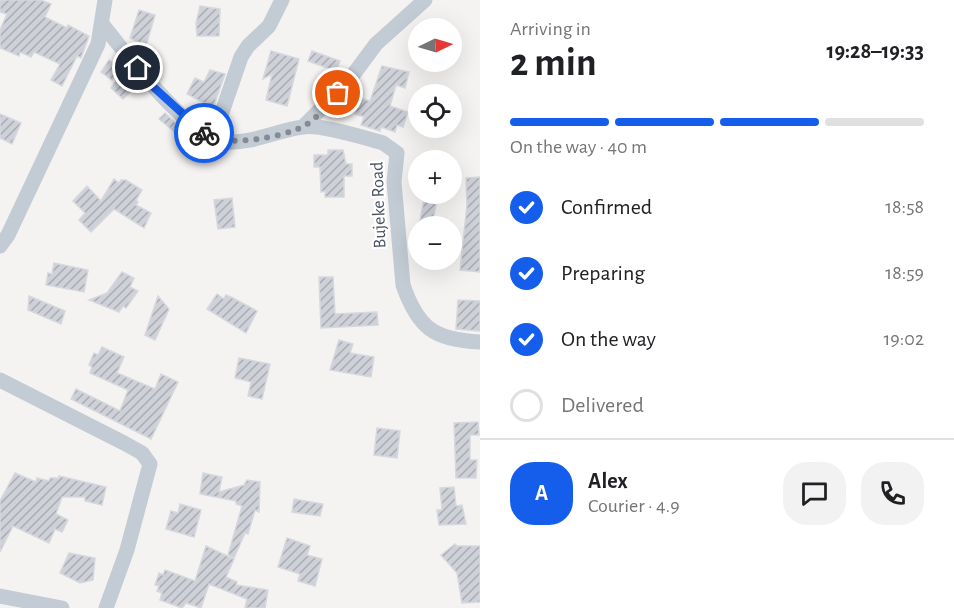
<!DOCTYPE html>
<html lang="en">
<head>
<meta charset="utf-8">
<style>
	body { margin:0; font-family:"Alegreya Sans",sans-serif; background:#f2f2f2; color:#202124; height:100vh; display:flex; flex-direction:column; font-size:22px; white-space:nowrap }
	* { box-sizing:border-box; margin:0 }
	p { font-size:20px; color:#757577 }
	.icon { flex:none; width:33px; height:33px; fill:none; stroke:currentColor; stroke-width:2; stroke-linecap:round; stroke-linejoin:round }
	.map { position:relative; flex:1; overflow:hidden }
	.details { display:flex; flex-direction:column; background:#fff; width:474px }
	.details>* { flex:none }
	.needle { width:39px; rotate:85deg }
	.controls { position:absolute; left:408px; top:18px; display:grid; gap:12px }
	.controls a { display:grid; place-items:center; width:54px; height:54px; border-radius:50%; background:#fff; box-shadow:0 6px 24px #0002; font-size:30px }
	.pin { position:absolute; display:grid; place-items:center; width:51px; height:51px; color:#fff; margin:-26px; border:3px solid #fff; border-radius:50%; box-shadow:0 2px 6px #0007 }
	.courier { position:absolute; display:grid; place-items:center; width:60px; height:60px; margin:-30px; border:4px solid #155eec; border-radius:50%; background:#fff; color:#222; box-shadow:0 2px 8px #0007 }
	.summary em { font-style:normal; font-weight:700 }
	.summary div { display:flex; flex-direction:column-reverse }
	.summary { display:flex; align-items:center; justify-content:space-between; height:102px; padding:0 30px }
	h1 { font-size:39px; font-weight:700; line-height:45px }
	.bar { display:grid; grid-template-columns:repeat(4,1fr); gap:9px 6px; align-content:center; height:72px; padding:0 30px }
	.bar i { height:8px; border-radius:4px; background:#e0e0e0 }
	.bar .active { background:#155eec }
	.bar p { grid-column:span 4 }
	.line { display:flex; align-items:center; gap:15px; padding:0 30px; border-top:2px solid #e0e0e0 }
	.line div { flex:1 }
	.round { display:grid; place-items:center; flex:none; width:63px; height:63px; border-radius:24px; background:#f2f2f2 }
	ol { padding:0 30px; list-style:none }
	li { display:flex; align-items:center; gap:18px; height:66px }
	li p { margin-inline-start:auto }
	li .icon { padding:6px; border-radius:50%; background:#155eec; color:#fff; stroke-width:4 }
	li:last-child { color:#757577 }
	li i { width:33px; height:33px; border:3px solid #e0e0e0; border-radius:50% }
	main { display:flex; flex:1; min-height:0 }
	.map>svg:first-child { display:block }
</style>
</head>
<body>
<main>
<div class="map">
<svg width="480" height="608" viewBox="0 0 480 608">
	<defs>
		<pattern id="building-hatch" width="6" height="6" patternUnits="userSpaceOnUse" patternTransform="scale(1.5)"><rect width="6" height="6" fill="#ced1d8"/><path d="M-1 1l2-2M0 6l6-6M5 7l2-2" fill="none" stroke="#a9acb3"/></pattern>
	</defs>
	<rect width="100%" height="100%" fill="#f5f3f2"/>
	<g fill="url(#building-hatch)" stroke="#d6d8de" stroke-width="1.5">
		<polygon points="0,0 41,0 51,4 45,17 67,28 68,25 89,36 81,58 77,56 62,86 51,80 60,64 34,52 31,57 20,52 19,56 0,48 0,30 7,14 0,12"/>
		<polygon points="200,6 220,9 219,36 197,36 196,23"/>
		<polygon points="139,10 155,15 146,46 130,38"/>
		<polygon points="271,51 299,59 287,106 266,100 272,74 263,79"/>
		<polygon points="312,51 340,61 336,71 308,61"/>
		<polygon points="109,60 120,68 112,80 101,72"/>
		<polygon points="382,66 409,72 405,88 396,85 390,106 408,112 403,127 397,125 395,132 381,127 380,131 361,125 364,117 355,114 360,98 370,101"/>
		<polygon points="210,70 225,74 213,108 187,94 195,78 204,82"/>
		<polygon points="118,78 132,90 123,99 111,88"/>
		<polygon points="165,113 183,130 178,135 159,119"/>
		<polygon points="0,114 21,123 12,144 0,138"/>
		<polygon points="328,150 343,150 346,164 352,164 352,176 344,176 344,197 325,197 325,191 321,192 320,167 314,167 314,155 328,155"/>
		<polygon points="480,177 480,272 460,270 467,205 466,178"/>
		<polygon points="114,179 119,183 121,180 126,180 142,190 136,200 138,202 136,205 151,213 144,228 114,209 91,232 79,220 85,213 73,201 87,186 101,201"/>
		<polygon points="425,194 438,194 432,226 419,226"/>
		<polygon points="232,198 235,227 218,229 214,200"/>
		<polygon points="54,263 88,270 84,292 46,285 48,273 52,274"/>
		<polygon points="122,272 134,278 130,287 138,291 126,308 123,306 119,312 89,300 107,293"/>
		<polygon points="319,277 333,277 335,314 377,312 378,325 321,328"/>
		<polygon points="217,294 224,299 226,295 233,298 257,311 246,333 207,309"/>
		<polygon points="29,296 65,311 61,324 28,310"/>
		<polygon points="158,296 169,309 155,340 145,335"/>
		<polygon points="458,300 480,301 480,331 456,329"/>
		<polygon points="339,340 353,344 350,353 374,357 371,377 330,370"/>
		<polygon points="102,347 124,357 117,373 155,389 161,374 178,382 151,439 71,399 76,389 120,411 128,390 90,373 92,367 89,365 94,353 98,355"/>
		<polygon points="239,358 270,364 262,399 248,396 251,382 235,378"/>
		<polygon points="478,422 479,435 470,435 470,460 477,460 476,478 456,478 454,423"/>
		<polygon points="377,428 400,431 397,458 374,455"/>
		<polygon points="15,473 36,482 37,478 49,481 50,478 59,478 59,476 106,487 102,505 85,501 85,497 62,497 56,514 68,520 62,532 55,529 49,543 13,526 0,552 0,501"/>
		<polygon points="203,473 222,477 219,492 244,485 247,480 260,482 259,512 255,510 248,534 245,533 234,558 228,555 242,506 236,504 236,501 200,494"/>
		<polygon points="454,487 456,506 462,505 466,524 439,525 437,510 442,510 440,488"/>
		<polygon points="294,499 323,504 320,516 292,512"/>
		<polygon points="180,504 201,510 194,537 166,529 171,511 178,513"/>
		<polygon points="287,538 310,546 307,555 322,559 315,586 298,581 300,574 278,567"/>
		<polygon points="455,544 457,546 480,546 480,602 462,603 457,573 441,555"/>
		<polygon points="206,546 234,559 226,577 237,582 236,585 268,590 265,608 245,608 247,599 209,584 201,608 186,603 182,608 160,600 162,593 157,591 159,586 155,585 159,573 163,575 165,570 195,581"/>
		<polygon points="69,553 95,558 93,580 80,583 60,573"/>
	</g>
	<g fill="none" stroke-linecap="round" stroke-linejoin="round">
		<g stroke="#c3cbd4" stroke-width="15">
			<path d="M102,24C126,53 189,139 226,142C252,144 278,130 303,127C320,124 365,138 383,143L397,153L394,182L403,285C418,328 434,340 480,342"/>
			<polyline points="304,126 350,79 376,44 425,0"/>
			<polyline points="208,137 219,121 241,57 248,46 269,26 282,0"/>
			<polyline points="0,246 8,235 98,44 105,0"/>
			<polyline points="0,380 124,443 142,453 150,464 127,550 106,608"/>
			<polyline points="0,596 62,608"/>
		</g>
	</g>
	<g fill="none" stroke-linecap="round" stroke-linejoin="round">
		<path stroke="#858b94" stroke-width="6" stroke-dasharray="0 10.8" d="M204,133C221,149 284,137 304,126C317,119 328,104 338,93"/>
		<polyline stroke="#155eec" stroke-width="8" points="138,68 149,83 204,133"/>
	</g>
	<g text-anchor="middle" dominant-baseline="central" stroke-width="4.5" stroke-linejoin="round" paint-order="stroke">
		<g font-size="18" fill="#495361" stroke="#fff">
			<text transform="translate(379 205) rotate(-92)">Bujeke Road</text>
		</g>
	</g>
</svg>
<div class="controls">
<a><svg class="needle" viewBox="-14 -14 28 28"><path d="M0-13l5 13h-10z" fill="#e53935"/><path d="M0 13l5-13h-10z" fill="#757577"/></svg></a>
<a><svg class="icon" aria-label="locate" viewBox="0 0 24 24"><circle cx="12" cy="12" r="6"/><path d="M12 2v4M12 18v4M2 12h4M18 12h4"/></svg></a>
<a>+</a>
<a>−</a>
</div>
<div class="pin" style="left:338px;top:93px;background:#ea580c"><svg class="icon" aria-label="bag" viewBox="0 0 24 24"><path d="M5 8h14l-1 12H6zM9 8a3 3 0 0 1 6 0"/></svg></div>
<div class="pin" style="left:138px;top:68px;background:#1f2937"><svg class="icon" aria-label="home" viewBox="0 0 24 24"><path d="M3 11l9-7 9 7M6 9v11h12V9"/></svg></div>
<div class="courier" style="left:204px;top:133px"><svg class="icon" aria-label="bike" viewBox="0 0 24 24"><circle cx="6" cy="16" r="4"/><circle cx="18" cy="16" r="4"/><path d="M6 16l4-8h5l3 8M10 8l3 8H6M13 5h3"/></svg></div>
</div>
<section class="details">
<div class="summary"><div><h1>2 min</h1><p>Arriving in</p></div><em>19:28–19:33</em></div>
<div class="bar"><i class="active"></i><i class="active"></i><i class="active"></i><i></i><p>On the way · 40 m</p></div>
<ol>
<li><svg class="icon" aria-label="check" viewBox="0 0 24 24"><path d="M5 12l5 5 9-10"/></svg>Confirmed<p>18:58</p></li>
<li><svg class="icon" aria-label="check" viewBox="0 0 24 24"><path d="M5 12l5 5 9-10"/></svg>Preparing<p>18:59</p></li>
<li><svg class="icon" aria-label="check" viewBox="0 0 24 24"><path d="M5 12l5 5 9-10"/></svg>On the way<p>19:02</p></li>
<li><i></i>Delivered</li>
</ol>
<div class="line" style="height:108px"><b class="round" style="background:#155eec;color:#fff">A</b><div><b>Alex</b><p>Courier · 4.9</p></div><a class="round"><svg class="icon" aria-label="chat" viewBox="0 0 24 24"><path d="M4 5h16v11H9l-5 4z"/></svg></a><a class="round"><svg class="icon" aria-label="phone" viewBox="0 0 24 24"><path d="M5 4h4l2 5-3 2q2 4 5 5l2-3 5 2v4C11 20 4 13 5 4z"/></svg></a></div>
</section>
</main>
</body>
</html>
